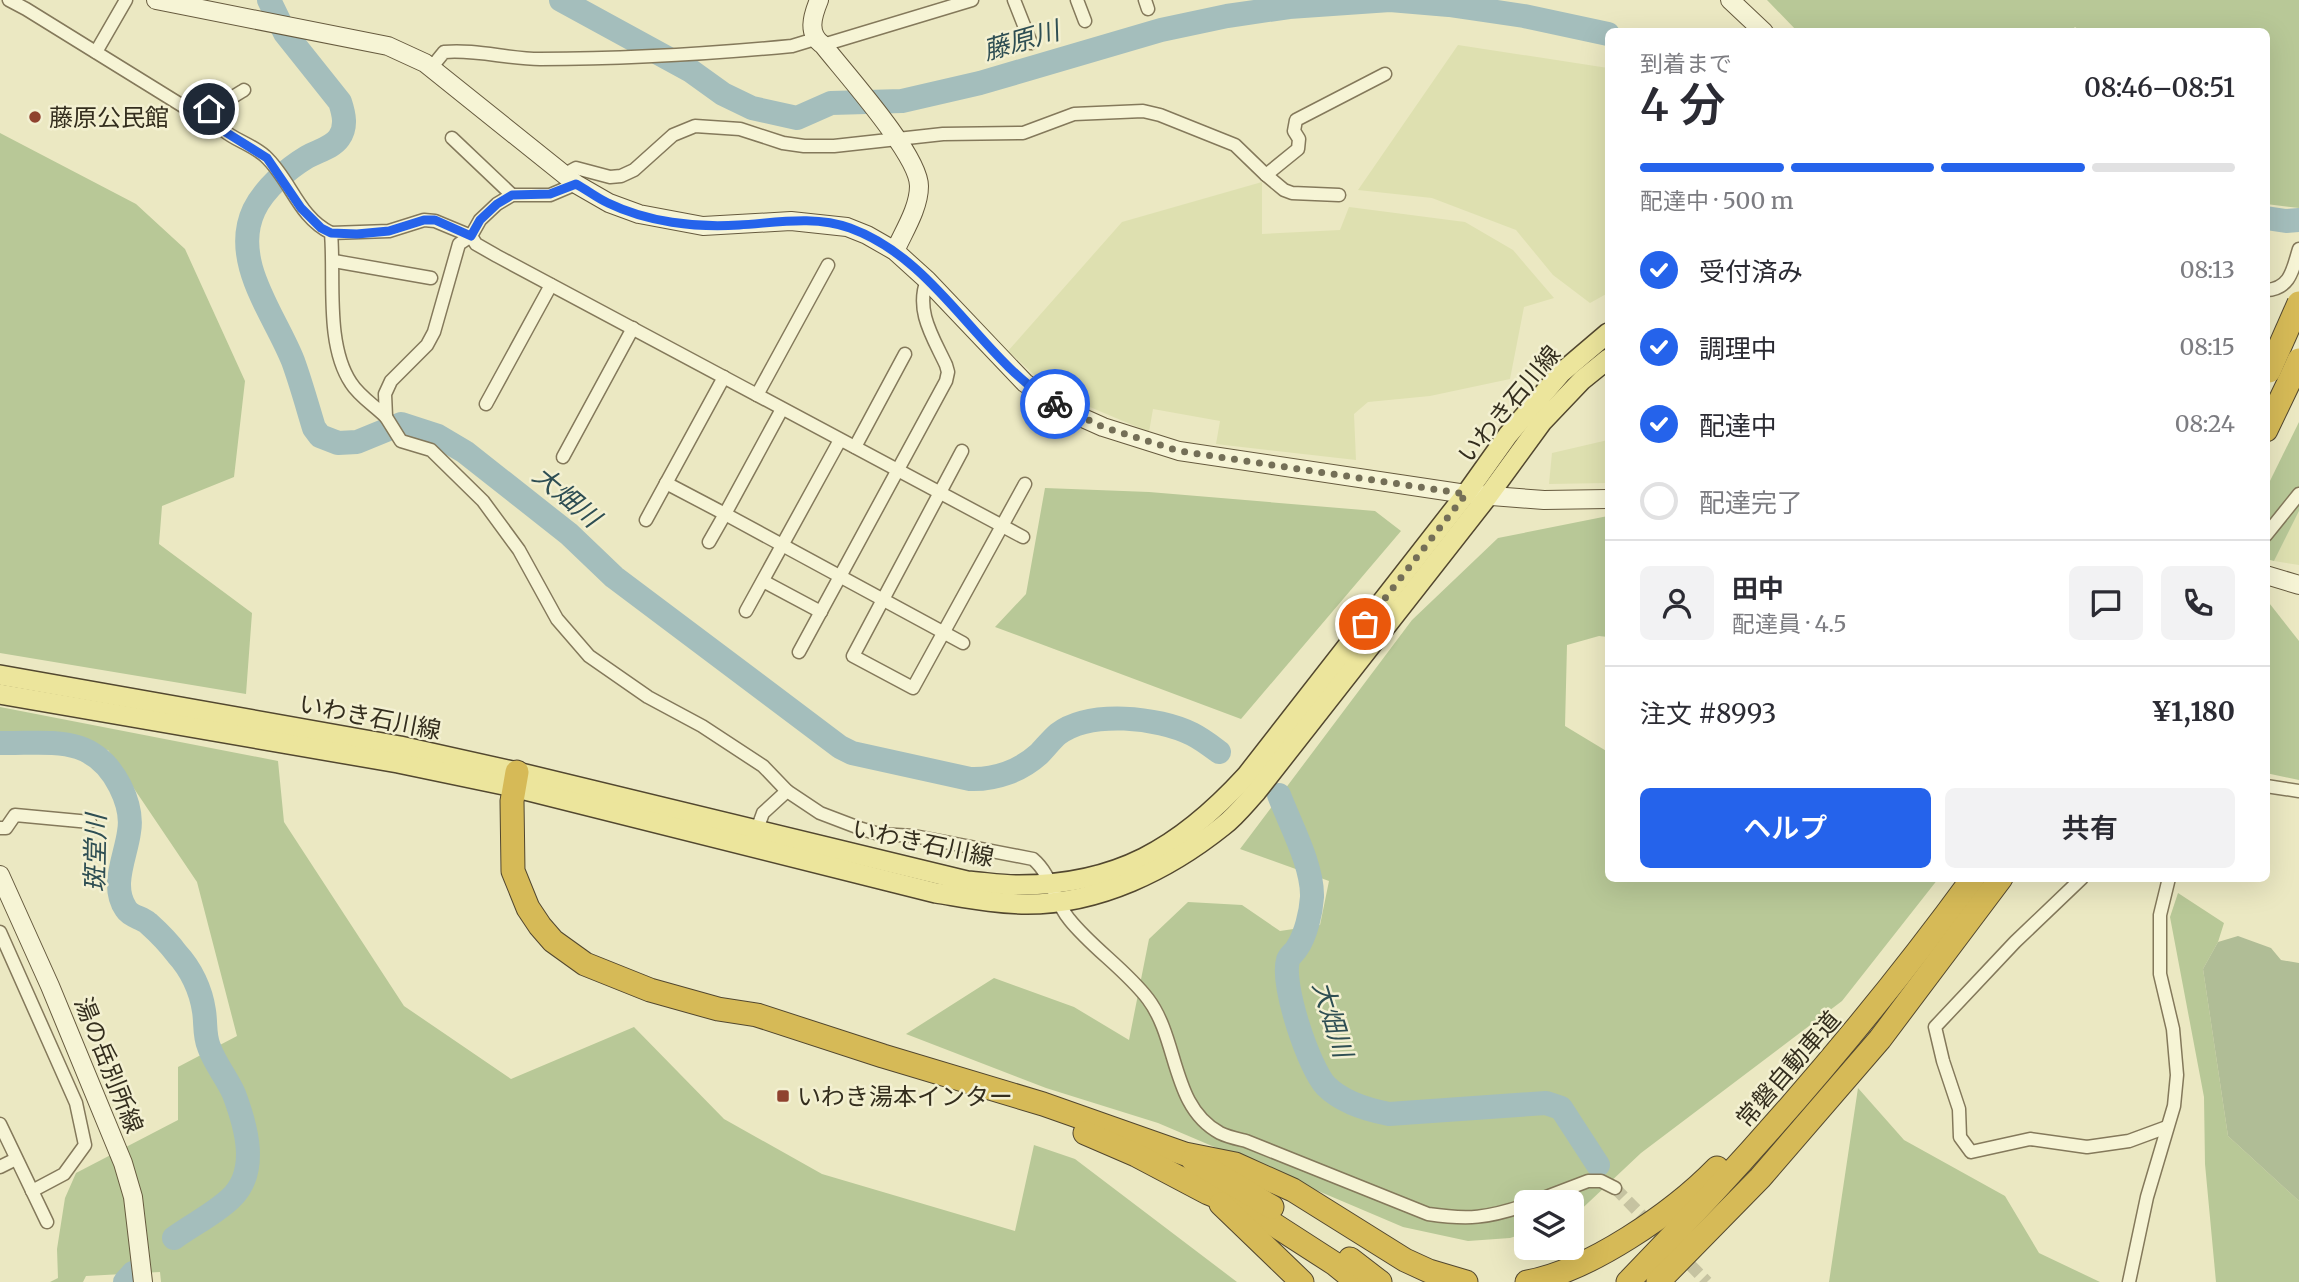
<!DOCTYPE html>
<html lang="ja">
<head>
<meta charset="utf-8">
<style>
	body { margin:0; font-family:Merriweather,"Noto Sans JP",serif; background:#f2f2f3; color:#2b2b33; height:100vh; display:flex; flex-direction:column; font-size:26px; white-space:nowrap }
	* { box-sizing:border-box; margin:0 }
	p { font-size:23px; color:#7c7c81 }
	.icon { flex:none; width:38px; height:38px; fill:none; stroke:currentColor; stroke-width:2; stroke-linecap:round; stroke-linejoin:round }
	.map { position:relative; flex:1; overflow:hidden }
	.panel { position:absolute; left:1605px; top:28px; width:665px; height:854px; display:flex; flex-direction:column; background:#fff; border-radius:10px; box-shadow:0 7px 28px #0002 }
	.panel>* { flex:none }
	.fabs { position:absolute; left:1514px; top:1190px; display:grid; gap:14px }
	.fabs a { display:grid; place-items:center; width:70px; height:70px; border-radius:10px; background:#fff; box-shadow:0 7px 28px #0002; font-size:35px }
	.pin { position:absolute; display:grid; place-items:center; width:60px; height:60px; color:#fff; margin:-30px; border:4px solid #fff; border-radius:50%; box-shadow:0 2px 7px #0007 }
	.courier { position:absolute; display:grid; place-items:center; width:70px; height:70px; margin:-35px; border:5px solid #2563eb; border-radius:50%; background:#fff; color:#222; box-shadow:0 2px 9px #0007 }
	.overview em { font-style:normal; font-weight:600 }
	.overview div { display:flex; flex-direction:column-reverse }
	.overview { display:flex; align-items:center; justify-content:space-between; height:119px; padding:0 35px }
	h1 { font-size:46px; font-weight:600; line-height:52px }
	.bar { display:grid; grid-template-columns:repeat(4,1fr); gap:10px 7px; align-content:center; height:84px; padding:0 35px }
	.bar i { height:9px; border-radius:5px; background:#e1e1e2 }
	.bar .on { background:#2563eb }
	.bar p { grid-column:span 4 }
	.line { display:flex; align-items:center; gap:18px; padding:0 35px; border-top:2px solid #e1e1e2 }
	.line div { flex:1 }
	.round { display:grid; place-items:center; flex:none; width:74px; height:74px; border-radius:10px; background:#f2f2f3 }
	ol { padding:0 35px; list-style:none }
	li { display:flex; align-items:center; gap:21px; height:77px }
	li p { margin-inline-start:auto }
	li .icon { padding:7px; border-radius:50%; background:#2563eb; color:#fff; stroke-width:4 }
	li:last-child { color:#7c7c81 }
	li i { width:38px; height:38px; border:4px solid #e1e1e2; border-radius:50% }
	.cta { display:flex; gap:14px; margin-top:auto; padding:14px 35px }
	.cta a { flex:1; height:80px; border-radius:10px; background:#2563eb; color:#fff; font-size:28px; font-weight:600; line-height:80px; text-align:center }
	.cta a+a { background:#f2f2f3; color:#2b2b33 }
	.map>svg:first-child { display:block }
</style>
</head>
<body>
<div class="map">
<svg width="2299" height="1282" viewBox="0 0 2299 1282">
	<rect width="100%" height="100%" fill="#ebe8c2"/>
	<g fill="#dee0b0">
		<polygon points="1458,45 1608,68 1608,293 1590,303 1553,275 1516,230 1432,198 1358,190"/>
		<polygon points="1262,182 1262,234 1340,230 1349,207 1465,222 1513,250 1554,298 1524,307 1510,379 1430,396 1368,402 1354,414 1356,460 1216,444 1220,421 1153,409 1149,432 1052,391 1008,351 1122,222"/>
		<polygon points="1608,440 1608,483 1549,484 1552,453"/>
		<polygon points="2299,511 2299,565 2274,561"/>
	</g>
	<g fill="#b8c897">
		<polygon points="1767,0 2299,0 2299,208 2266,204 2266,32 2082,32 2075,27 2070,32 1797,31"/>
		<polygon points="0,133 136,204 185,249 245,381 234,477 162,506 159,544 252,613 246,694 0,653"/>
		<polygon points="2299,422 2299,511 2274,561 2266,559 2266,489"/>
		<polygon points="1045,488 1149,492 1375,511 1401,531 1241,719 995,627 1026,594"/>
		<polygon points="1608,516 1608,637 1599,636 1567,645 1565,726 1608,752 1608,878 1938,879 1842,1001 1641,1153 1572,1218 1572,1202 1526,1202 1526,1233 1510,1238 1468,1241 1403,1227 1158,1123 1046,1088 906,1034 994,978 1074,1007 1129,1040 1149,939 1188,902 1242,905 1280,931 1320,925 1329,881 1240,849 1412,620 1498,538"/>
		<polygon points="2266,599 2299,641 2299,780 2266,773"/>
		<polygon points="0,707 278,761 284,822 404,1006 511,1079 634,1027 724,1119 822,1174 1015,1231 1034,1145 1075,1159 1237,1282 161,1282 160,1272 86,1276 83,1282 50,1282 58,1278 57,1249 65,1198 76,1173 178,1120 178,1067 237,1036 197,882 108,750 0,738"/>
		<polygon points="2178,893 2224,923 2218,942 2203,969 2228,1136 2299,1201 2299,1282 2216,1282 2205,1164 2204,1097 2170,917"/>
		<polygon points="1858,1088 1904,1140 2005,1196 2039,1253 2100,1282 1829,1282"/>
	</g>
	<polygon fill="#b0bd96" points="2238,936 2271,948 2281,960 2299,963 2299,1201 2228,1136 2203,969 2218,942"/>
	<g fill="none" stroke-linecap="round" stroke-linejoin="round">
		<g stroke="#a4bebc" stroke-width="24">
			<path d="M269,0L285,33L340,102C344,114 347,127 339,138C332,148 317,151 307,157C287,169 264,189 254,210C230,261 275,315 293,361C301,383 307,405 314,428L320,436L338,443L357,442L401,424L438,436L465,452L569,534L614,577L840,747L852,753L970,779C995,780 1020,771 1039,754C1045,748 1051,740 1058,734C1090,710 1158,717 1192,734C1202,739 1211,746 1219,752"/>
			<polyline points="561,0 691,71 723,94 752,108 797,118 831,103 902,101 980,83 1161,30 1227,16 1289,7 1390,0 1449,5 1524,16 1608,34"/>
			<polyline points="2266,218 2286,221 2299,220"/>
			<path d="M0,743C51,744 93,733 120,786C127,800 132,816 129,832C126,856 110,886 126,909C131,917 141,917 148,923C158,932 169,943 177,954C191,969 201,990 204,1011C206,1023 204,1035 209,1047C215,1064 227,1078 234,1094C246,1126 260,1172 230,1199C214,1214 192,1225 174,1238"/>
			<path d="M1279,795C1290,824 1313,866 1312,897C1311,912 1306,935 1297,948C1295,952 1289,956 1288,960C1281,985 1309,1068 1326,1086C1342,1102 1368,1110 1389,1114L1546,1103L1561,1108L1598,1165"/>
			<polyline points="125,1282 133,1273"/>
		</g>
		<polyline stroke="#c6c3a1" stroke-width="12" stroke-dasharray="12 6" stroke-linecap="butt" points="1615,1188 1707,1282"/>
		<g stroke="#84795b" stroke-width="15">
			<g id="street">
				<path d="M9,0L26,9L186,108C209,113 225,102 244,90"/>
				<polyline points="1014,0 1031,43"/>
				<polyline points="1077,0 1085,21"/>
				<polyline points="1145,0 1148,9"/>
				<polyline points="823,45 972,0"/>
				<polyline points="96,52 126,0"/>
				<path d="M431,68L444,52C476,49 508,59 540,59C625,59 708,54 792,46L815,39"/>
				<path d="M209,109C220,139 244,138 265,156C291,180 298,217 331,233C335,278 325,344 351,383C359,396 375,406 386,417L385,394L391,381L427,345L434,332L459,244L471,236"/>
				<polyline points="452,138 512,195"/>
				<polyline points="565,174 576,168 610,177 621,176 634,170 673,135 695,126 740,129 783,143 804,146 834,146 943,134 1023,133 1074,114 1143,111 1160,115 1235,145 1266,175 1284,190 1292,193 1339,195"/>
				<polyline points="1266,175 1298,149 1299,139 1294,131 1296,120 1385,74"/>
				<polyline points="576,184 550,195 512,195 497,204 480,220 471,236 476,244 497,256 1023,537"/>
				<polyline points="331,233 389,231 424,220 435,221 471,236"/>
				<polyline points="334,261 431,278"/>
				<path d="M2266,290C2291,289 2293,268 2299,249"/>
				<polyline points="757,395 828,265"/>
				<polyline points="486,404 551,285"/>
				<polyline points="782,409 725,514 963,643"/>
				<polyline points="386,417 401,441 431,450 483,501 519,550 557,619 589,656 648,697 702,726 763,766 787,791"/>
				<polyline points="855,447 905,354"/>
				<polyline points="962,451 853,656 913,688 1025,484"/>
				<polyline points="563,457 633,328"/>
				<polyline points="666,483 725,514 709,542"/>
				<polyline points="646,520 724,377"/>
				<polyline points="2266,535 2299,494"/>
				<polyline points="763,581 821,612"/>
				<polyline points="746,611 840,440"/>
				<path d="M799,652L946,381L948,372L946,365C933,337 915,311 927,280"/>
				<polyline points="2266,786 2299,791"/>
				<polyline points="0,828 6,828 15,815 90,822"/>
				<path d="M755,835L763,813L787,791L820,813L862,829L879,834L914,836L1033,859C1052,875 1054,901 1069,919C1092,948 1125,969 1148,999C1179,1040 1171,1107 1220,1133C1228,1137 1238,1139 1246,1141L1428,1214C1469,1220 1487,1218 1526,1205"/>
				<polyline points="2082,878 2015,942 1935,1027 1943,1061 1959,1109 1960,1137 1971,1152 2030,1139 2087,1147 2129,1141 2167,1127"/>
				<polyline points="0,932 76,1103 85,1145 64,1174 32,1191"/>
				<polyline points="0,1124 47,1222"/>
				<polyline points="0,1167 16,1159"/>
				<polyline points="1533,1202 1588,1181 1601,1181 1615,1188"/>
				<polyline points="2129,1282 2147,1197 2174,1106 2177,1075 2173,1029 2160,974 2160,915 2169,878"/>
			</g>
		</g>
		<g stroke="#665a3e" stroke-width="20">
			<g id="secondary">
				<polyline points="156,0 388,46 425,63 576,184 609,203 639,214 703,226 791,221 847,227 867,235 895,251 927,280 1025,383 1065,410 1103,427 1179,451 1466,494 1544,500 1608,499"/>
				<path d="M819,0C812,17 807,34 823,45C845,73 919,155 919,186C919,208 904,231 895,251"/>
				<polyline points="1730,0 1764,32"/>
				<polyline points="2266,575 2299,585"/>
				<polyline points="0,875 50,986 123,1163 133,1197 143,1282"/>
			</g>
		</g>
		<g stroke="#52472f" stroke-width="22">
			<g id="primary">
				<path d="M0,675L400,746L517,772L967,881C983,882 1000,885 1016,885C1116,886 1180,848 1246,776L1466,494L1508,435L1561,373L1608,333"/>
				<path d="M0,694L398,763L513,787L936,893C967,898 996,904 1027,904C1099,904 1168,870 1223,826C1236,816 1246,803 1257,791L1488,496L1542,422L1582,380L1608,359"/>
			</g>
		</g>
		<g stroke="#52472f" stroke-width="25">
			<g id="highway">
				<polyline points="2266,430 2290,380"/>
				<polyline points="517,772 512,801 513,871 528,908 540,926 553,941 585,964 650,990 718,1009 757,1015 883,1056 1043,1104 1185,1154 1235,1164 1293,1190 1405,1260 1429,1271 1466,1282"/>
				<polyline points="1085,1133 1136,1155 1208,1193 1256,1213 1335,1264 1357,1282"/>
				<polyline points="1193,1160 1272,1207"/>
				<polyline points="1221,1204 1302,1282"/>
				<polyline points="1350,1259 1380,1282"/>
				<path d="M1527,1282C1589,1271 1673,1213 1717,1168"/>
				<path d="M1628,1282C1752,1155 1868,1022 1973,878"/>
				<polyline points="1658,1282 1760,1178 1880,1039 2001,878"/>
			</g>
		</g>
		<use href="#street" stroke="#f6f4d5" stroke-width="12"/>
		<use href="#secondary" stroke="#f6f4d5" stroke-width="18"/>
		<use href="#primary" stroke="#ece59c" stroke-width="19"/>
		<use href="#highway" stroke="#d6ba57" stroke-width="23"/>
		<g stroke="#52472f" stroke-width="25" stroke-linecap="butt">
			<g id="highway-bridge">
				<polyline points="2269,371 2299,303"/>
				<polyline points="2290,380 2299,360"/>
			</g>
		</g>
		<use href="#highway-bridge" stroke="#d6ba57" stroke-width="23"/>
	</g>
	<g fill="none" stroke-linecap="round" stroke-linejoin="round">
		<polyline stroke="#746f57" stroke-width="7" stroke-dasharray="0 12.6" points="1055,404 1103,427 1179,451 1466,494 1365,624"/>
		<path stroke="#2563eb" stroke-width="9" d="M209,109L219,128L267,158L301,208L321,228L331,233L357,234L389,231L424,220H435L471,236L480,220L497,204L512,195L550,194L576,184C587,190 597,198 608,203C647,222 696,228 739,225C775,223 814,215 850,228C938,260 978,357 1055,404"/>
	</g>
	<g fill="#8f422e" stroke="#f3f0d1" stroke-width="2.5">
		<circle cx="35" cy="117" r="7"/>
		<rect x="776" y="1089" width="14" height="14" rx="3.5"/>
	</g>
	<g text-anchor="middle" dominant-baseline="central" stroke-width="5" stroke-linejoin="round" paint-order="stroke">
		<g font-size="24" fill="#342e1e" stroke="#f3f0d1" text-anchor="start">
			<text x="49" y="117">藤原公民館</text>
			<text x="797" y="1096">いわき湯本インター</text>
		</g>
		<g font-size="24" fill="#342e1e" stroke="#f3f0d1">
			<text transform="translate(1509 404) rotate(-50)">いわき石川線</text>
			<text transform="translate(370 717) rotate(11)">いわき石川線</text>
			<text transform="translate(923 843) rotate(12)">いわき石川線</text>
			<text transform="translate(109 1065) rotate(68)">湯の岳別所線</text>
			<text transform="translate(1788 1069) rotate(-49)">常磐自動車道</text>
		</g>
		<g font-size="26" font-style="italic" fill="#2e4e53" stroke="#f3f0d1">
			<text transform="translate(1021 40) rotate(-16)">藤原川</text>
			<text transform="translate(567 496) rotate(40)">大畑川</text>
			<text transform="translate(95 853) rotate(-89)">斑堂川</text>
			<text transform="translate(1333 1019) rotate(73)">大畑川</text>
		</g>
	</g>
</svg>
<div class="fabs">
<a><svg class="icon" aria-label="layers" viewBox="0 0 24 24"><path d="M12 4l9 5-9 5-9-5zM3 14l9 5 9-5"/></svg></a>
</div>
<div class="pin" style="left:1365px;top:624px;background:#ea580c"><svg class="icon" aria-label="bag" viewBox="0 0 24 24"><path d="M5 8h14l-1 12H6zM9 8a3 3 0 0 1 6 0"/></svg></div>
<div class="pin" style="left:209px;top:109px;background:#1f2937"><svg class="icon" aria-label="home" viewBox="0 0 24 24"><path d="M3 11l9-7 9 7M6 9v11h12V9"/></svg></div>
<div class="courier" style="left:1055px;top:404px"><svg class="icon" aria-label="bike" viewBox="0 0 24 24"><circle cx="6" cy="16" r="4"/><circle cx="18" cy="16" r="4"/><path d="M6 16l4-8h5l3 8M10 8l3 8H6M13 5h3"/></svg></div>
<section class="panel">
<div class="overview"><div><h1>4 分</h1><p>到着まで</p></div><em>08:46–08:51</em></div>
<div class="bar"><i class="on"></i><i class="on"></i><i class="on"></i><i></i><p>配達中 · 500 m</p></div>
<ol>
<li><svg class="icon" aria-label="check" viewBox="0 0 24 24"><path d="M5 12l5 5 9-10"/></svg>受付済み<p>08:13</p></li>
<li><svg class="icon" aria-label="check" viewBox="0 0 24 24"><path d="M5 12l5 5 9-10"/></svg>調理中<p>08:15</p></li>
<li><svg class="icon" aria-label="check" viewBox="0 0 24 24"><path d="M5 12l5 5 9-10"/></svg>配達中<p>08:24</p></li>
<li><i></i>配達完了</li>
</ol>
<div class="line" style="height:126px"><a class="round"><svg class="icon" aria-label="person" viewBox="0 0 24 24"><circle cx="12" cy="8" r="4"/><path d="M4 21q1-7 8-7t8 7"/></svg></a><div><b>田中</b><p>配達員 · 4.5</p></div><a class="round"><svg class="icon" aria-label="chat" viewBox="0 0 24 24"><path d="M4 5h16v11H9l-5 4z"/></svg></a><a class="round"><svg class="icon" aria-label="phone" viewBox="0 0 24 24"><path d="M5 4h4l2 5-3 2q2 4 5 5l2-3 5 2v4C11 20 4 13 5 4z"/></svg></a></div>
<div class="line" style="height:91px"><div>注文 #8993</div><b>¥1,180</b></div>
<div class="cta"><a>ヘルプ</a><a>共有</a></div>
</section>
</div>
</body>
</html>
